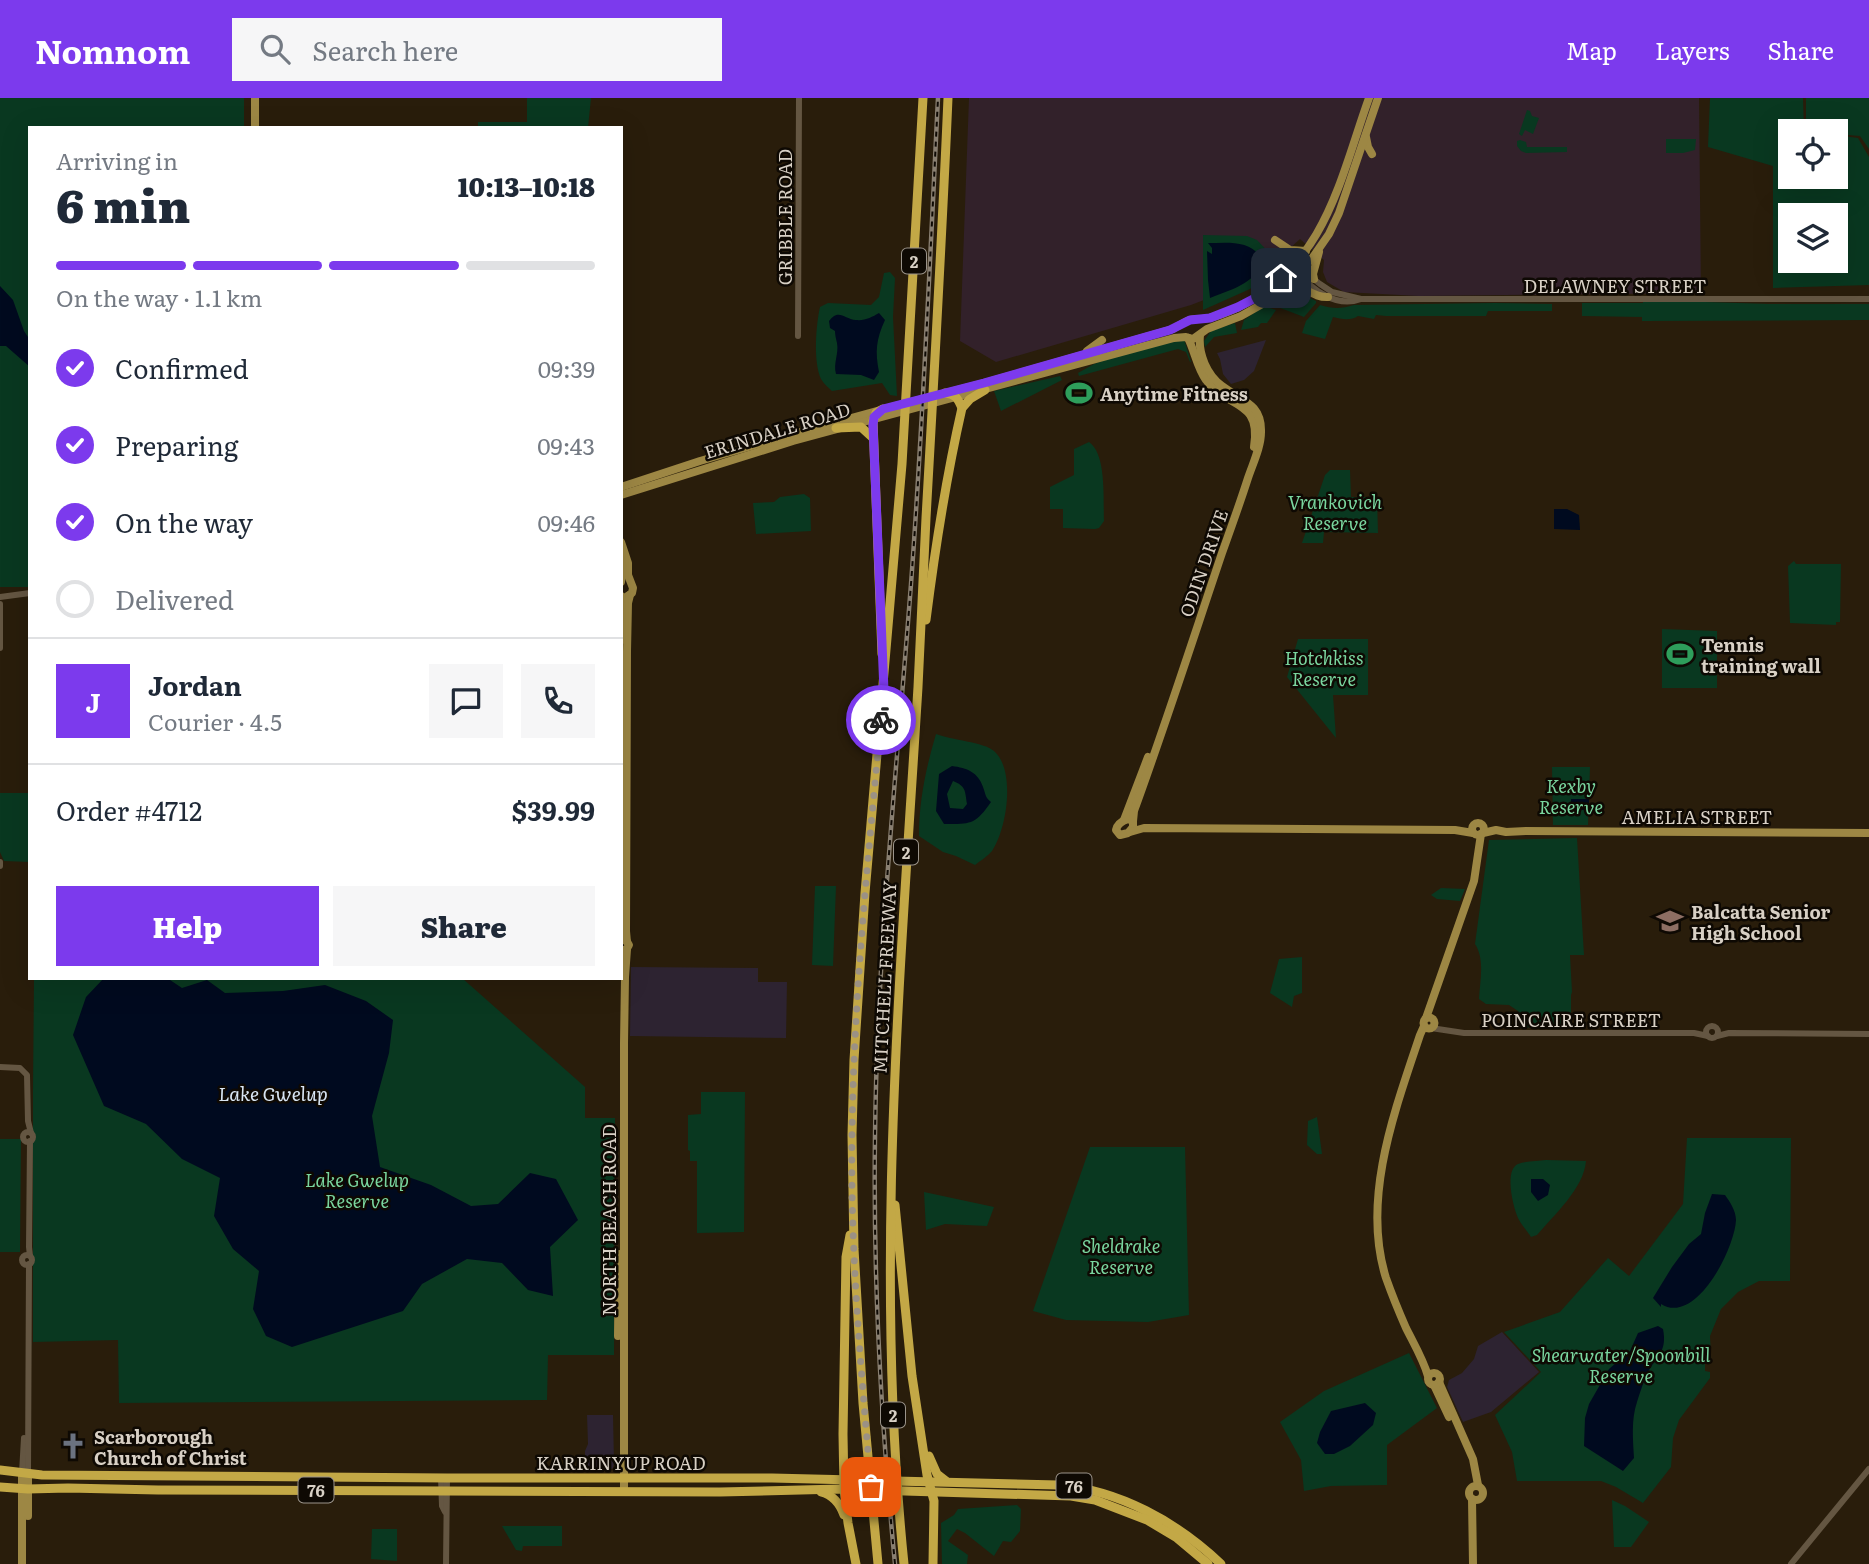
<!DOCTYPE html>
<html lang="en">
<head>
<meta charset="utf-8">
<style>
	body { margin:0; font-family:Literata,serif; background:#f6f6f7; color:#1f2937; height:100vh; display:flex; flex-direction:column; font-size:26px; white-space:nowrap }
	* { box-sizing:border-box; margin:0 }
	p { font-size:23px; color:#747a83 }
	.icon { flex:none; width:38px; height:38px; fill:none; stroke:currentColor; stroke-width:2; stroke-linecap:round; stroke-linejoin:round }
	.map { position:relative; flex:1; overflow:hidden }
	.panel { position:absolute; left:28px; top:28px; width:595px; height:854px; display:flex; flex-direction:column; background:#fff; border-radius:0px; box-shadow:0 7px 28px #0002 }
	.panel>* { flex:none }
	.tools { position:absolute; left:1778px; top:21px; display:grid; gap:14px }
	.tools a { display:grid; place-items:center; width:70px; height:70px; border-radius:0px; background:#fff; box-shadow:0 7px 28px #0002; font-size:35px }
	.pin { position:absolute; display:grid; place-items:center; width:60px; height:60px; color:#fff; margin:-30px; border-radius:14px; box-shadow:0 4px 10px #0006 }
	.courier { position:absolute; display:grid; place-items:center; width:70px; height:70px; margin:-35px; border:5px solid #7c3aed; border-radius:50%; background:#fff; color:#222; box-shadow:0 2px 9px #0007 }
	.summary em { font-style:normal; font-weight:800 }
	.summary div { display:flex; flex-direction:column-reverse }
	.summary { display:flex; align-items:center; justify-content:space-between; height:119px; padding:0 28px }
	h1 { font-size:46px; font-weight:800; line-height:52px }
	.bar { display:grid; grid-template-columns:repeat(4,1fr); gap:10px 7px; align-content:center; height:84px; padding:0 28px }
	.bar i { height:9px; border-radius:5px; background:#e0e1e3 }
	.bar .selected { background:#7c3aed }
	.bar p { grid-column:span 4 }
	.line { display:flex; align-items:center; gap:18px; padding:0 28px; border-top:2px solid #e0e1e3 }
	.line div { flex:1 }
	.round { display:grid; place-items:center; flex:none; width:74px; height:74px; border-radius:0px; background:#f6f6f7 }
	ol { padding:0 28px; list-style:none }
	li { display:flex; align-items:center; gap:21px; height:77px }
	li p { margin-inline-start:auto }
	li .icon { padding:7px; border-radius:50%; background:#7c3aed; color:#fff; stroke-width:4 }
	li:last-child { color:#747a83 }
	li i { width:38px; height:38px; border:4px solid #e0e1e3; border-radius:50% }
	.primary-button { display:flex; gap:14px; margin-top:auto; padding:14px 28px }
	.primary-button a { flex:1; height:80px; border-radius:0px; background:#7c3aed; color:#fff; font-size:28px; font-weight:800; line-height:80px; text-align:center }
	.primary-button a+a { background:#f6f6f7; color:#1f2937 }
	header { display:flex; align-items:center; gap:42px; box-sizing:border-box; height:98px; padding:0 35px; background:#7c3aed; color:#fff }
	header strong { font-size:33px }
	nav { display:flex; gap:38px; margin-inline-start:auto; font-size:24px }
	.search { width:490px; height:63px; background:#f6f6f7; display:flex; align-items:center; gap:18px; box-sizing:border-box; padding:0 24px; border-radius:0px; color:#747a83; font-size:26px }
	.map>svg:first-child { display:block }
</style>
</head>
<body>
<header>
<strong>Nomnom</strong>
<div class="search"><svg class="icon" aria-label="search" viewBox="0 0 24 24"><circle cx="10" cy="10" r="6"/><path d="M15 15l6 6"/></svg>Search here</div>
<nav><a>Map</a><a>Layers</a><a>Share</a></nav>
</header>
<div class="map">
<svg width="1869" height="1466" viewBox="0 0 1869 1466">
	<rect width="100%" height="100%" fill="#291d0b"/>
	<g fill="#2d2331">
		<polygon points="1266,242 1254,273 1244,282 1231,286 1223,276 1220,261 1217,255"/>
		<polygon points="631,869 758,870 758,884 787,884 786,940 630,938"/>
		<polygon points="1502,1234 1539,1274 1491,1314 1463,1324 1447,1289 1449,1282 1462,1275 1474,1261 1478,1248"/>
		<polygon points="587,1317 613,1317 614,1365 613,1370 609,1373 585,1372 585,1353 588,1346"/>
	</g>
	<polygon fill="#32212a" points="969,0 1699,0 1701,195 1419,198 1344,194 1327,184 1323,174 1324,162 1300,141 1255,182 1191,207 996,264 960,243"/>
	<g fill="#093820" fill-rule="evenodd">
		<polygon points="0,0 244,0 244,30 30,30 30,489 0,489"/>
		<polygon points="527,0 591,0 588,30 478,30 478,24 527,24"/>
		<path d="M1710,0H1803L1804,33H1790V79H1836V37L1858,40L1869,59V187L1773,190V68L1708,49ZM1790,117H1836V163H1790Z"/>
		<polygon points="1806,0 1869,0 1869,51 1860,38 1836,36 1836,33 1806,32"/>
		<polygon points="1527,12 1530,13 1532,18 1539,20 1533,36 1525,32 1522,38 1519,36"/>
		<polygon points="1666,41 1696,41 1695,52 1683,55 1666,55"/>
		<polygon points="1520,42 1526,44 1527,49 1567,49 1567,54 1526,55 1521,53 1517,48 1517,43"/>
		<polygon points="1203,137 1247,138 1257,142 1277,163 1272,175 1250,191 1203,212"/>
		<path d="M890,174L895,180L893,219L897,298L890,297L882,285L832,293C828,289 824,286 821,281C813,263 816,227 820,209L828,205L871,207L879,199L884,175Z"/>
		<polygon points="1295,193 1316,203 1316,205 1304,219 1270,206 1286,194"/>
		<polygon points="1643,202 1769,206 1869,206 1869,222 1642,223 1642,219 1582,218 1582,205 1643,205"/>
		<path d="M1495,205L1552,206V213H1488L1486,218H1386L1376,217L1374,221L1358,218C1351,223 1341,221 1333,219L1325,241L1302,235L1306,223L1320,207C1333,211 1341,211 1354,207Z"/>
		<polygon points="1264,208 1276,212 1267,225 1261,225 1258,229 1241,232 1244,222"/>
		<polygon points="1235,225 1237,235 1214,239 1205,249 1204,243 1211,233"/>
		<polygon points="1184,241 1191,264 1190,264 1186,254 1178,251 1079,278 1078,275 1094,266 1110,260"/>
		<polygon points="1060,278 1062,282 1001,313 994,293"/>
		<path d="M1089,344C1107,356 1103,403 1104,423L1099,430L1095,431L1063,430V411H1050V389L1074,377V351Z"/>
		<polygon points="1330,372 1350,372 1351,399 1377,399 1378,435 1324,434 1323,445 1302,445 1325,377"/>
		<polygon points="804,396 810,400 811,433 756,436 753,405 774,404 780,399"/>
		<polygon points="1794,463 1796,466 1841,466 1840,524 1836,524 1836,527 1790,525 1788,468"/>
		<polygon points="1662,531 1717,533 1717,590 1662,590"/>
		<polygon points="1298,541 1368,541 1368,597 1333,597 1336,640 1287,579"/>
		<path d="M936,636C951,642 984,644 994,653C1016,672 1007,731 992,753C988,758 980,763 975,767L956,758L943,754L919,738C919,702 926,670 936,636Z"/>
		<polygon points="1552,669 1590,669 1588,727 1553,727"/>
		<polygon points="0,695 30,695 30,764 4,763 0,754"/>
		<path d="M1577,740L1584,857H1570L1572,894L1571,897V931L1520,929L1518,913L1509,907L1486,906L1479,901C1480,883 1485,861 1475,846L1489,742Z"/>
		<polygon points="815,788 836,788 833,868 812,867"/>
		<polygon points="1441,790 1465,791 1460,803 1437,801 1431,797"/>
		<polygon points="1302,859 1302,895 1294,898 1292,909 1270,895 1279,861"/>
		<polygon points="34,880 462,880 585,989 585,1020 615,1020 614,1257 548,1257 547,1302 119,1305 118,1242 33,1244 33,991"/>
		<polygon points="701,994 745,994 744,1134 697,1135 697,1063 690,1063 690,1053 688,1052 688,1017 701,1016"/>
		<polygon points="1317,1019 1322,1056 1317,1056 1307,1047 1308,1023"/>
		<polygon points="1687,1040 1791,1040 1790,1183 1759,1183 1738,1194 1721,1211 1710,1238 1711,1260 1705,1261 1705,1273 1710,1274 1710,1280 1679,1322 1673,1340 1671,1369 1643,1405 1616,1389 1601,1383 1517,1383 1512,1354 1495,1317 1541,1274 1504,1234 1560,1214 1608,1160 1629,1178 1683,1106"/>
		<polygon points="0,1041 21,1041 20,1154 0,1154"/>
		<polygon points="1090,1049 1185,1049 1189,1217 1148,1224 1066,1222 1033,1213"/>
		<path d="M1546,1062L1586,1063C1584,1090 1554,1117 1537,1137L1531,1139C1527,1133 1521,1126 1518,1120C1513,1109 1504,1072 1518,1066C1526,1063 1538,1063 1546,1062Z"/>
		<polygon points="924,1094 994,1109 987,1128 945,1126 926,1132"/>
		<polygon points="1409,1255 1437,1310 1387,1347 1387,1387 1331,1388 1304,1393 1301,1362 1280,1324 1324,1293"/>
		<polygon points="1612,1402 1625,1408 1649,1424 1631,1449 1614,1449"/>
		<polygon points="1017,1407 1021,1411 1020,1433 1011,1444 1003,1443 994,1458 965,1435 957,1431 948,1443 968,1457 967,1466 942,1466 941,1425 954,1417 958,1411"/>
		<polygon points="502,1428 562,1428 562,1448 523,1448 522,1453 516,1452"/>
		<polygon points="372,1431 397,1431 397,1463 371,1461"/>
	</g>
	<g fill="#000a1f" fill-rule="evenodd">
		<path d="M1208,145C1229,145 1253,141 1263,164C1254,186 1230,192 1210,200L1208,182L1207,153L1212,156V150Z"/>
		<polygon points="0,188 13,202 24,233 30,242 30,269 6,248 0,248"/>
		<path d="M879,215L885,222C876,242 875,253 879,274L874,282L861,277L836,276C833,265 839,256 837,245C836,241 835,237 835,233L830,230L829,223C839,210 844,221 856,222C865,223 872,219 879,215Z"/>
		<polygon points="1554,411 1567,411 1579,417 1580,432 1554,431"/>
		<path d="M952,668C967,670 978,674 983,689C986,697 985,699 991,704C975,727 971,726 944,726L936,713L939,676ZM953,683C966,688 965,693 967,706L963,711L950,710L947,696Z"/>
		<rect x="1571" y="701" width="18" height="11"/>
		<polygon points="104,880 167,880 182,890 207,882 225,895 283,893 325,887 366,903 393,922 389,955 372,1018 380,1069 431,1087 471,1108 498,1106 530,1075 556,1081 578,1122 550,1149 553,1198 528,1192 502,1165 467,1161 422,1186 403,1213 292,1249 266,1238 253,1211 259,1173 233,1151 214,1118 220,1080 182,1061 146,1026 104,1008 73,937 86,899"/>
		<polygon points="1531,1081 1543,1081 1550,1087 1548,1097 1538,1103 1531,1094"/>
		<path d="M1712,1096L1725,1097C1730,1104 1736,1113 1736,1122C1735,1150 1696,1228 1661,1206V1209L1653,1200L1672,1169L1689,1146L1701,1136L1705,1115Z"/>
		<path d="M1658,1228L1663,1231C1667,1252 1659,1256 1649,1272C1644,1282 1640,1294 1637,1304C1631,1322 1633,1341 1634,1360L1623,1373L1584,1348L1585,1320L1589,1306L1609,1271L1630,1253L1638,1235Z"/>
		<polygon points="1365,1305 1376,1315 1373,1327 1350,1348 1334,1356 1325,1356 1317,1345 1320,1334 1331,1313"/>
	</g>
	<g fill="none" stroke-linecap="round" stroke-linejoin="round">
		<g stroke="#645642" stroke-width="6">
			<polyline points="1302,172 1320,186 1332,194 1361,201 1869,201"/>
			<path d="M1296,174C1312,190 1335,211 1361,201"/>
			<polyline points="798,238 799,0"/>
			<polyline points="0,499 30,495"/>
			<polyline points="0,506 0,550"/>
			<polyline points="0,764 0,768"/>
			<circle cx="1712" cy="934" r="6"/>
			<polyline points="1431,930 1464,935 1694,935 1708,938"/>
			<polyline points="1717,938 1729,935 1869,936"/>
			<polyline points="0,969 20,970 27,977 28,1023 31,1035"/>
			<circle cx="28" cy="1039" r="5"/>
			<circle cx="27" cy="1162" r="5"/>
			<polyline points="30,1158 29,1149 30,1043"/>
			<polyline points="22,1375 24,1340"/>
			<polyline points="28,1376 29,1166"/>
			<polyline points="441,1380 442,1408 445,1414"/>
			<polyline points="446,1466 447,1380"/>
			<polyline points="1791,1466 1869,1371"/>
		</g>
		<g stroke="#9d8744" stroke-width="8">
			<polyline points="255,0 255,30"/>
			<polyline points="1366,39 1368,49 1372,56"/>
			<polyline points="1275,142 1290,152 1306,153"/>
			<polyline points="1314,181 1313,176 1319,154"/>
			<polyline points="1271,187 1279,169 1279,157"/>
			<path d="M1285,188C1302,184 1311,200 1328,199"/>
			<path d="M1188,240C1195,254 1197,270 1206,282C1226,311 1262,300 1254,349"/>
			<polyline points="1087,253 1102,242"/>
			<path d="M621,389L700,363L793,336L895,308L984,285L1173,231C1178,228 1183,225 1187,223C1193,220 1202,222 1209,220C1219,218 1230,213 1239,209C1326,165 1339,84 1369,0"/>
			<polyline points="621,397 793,343 1174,240 1186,239 1193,241 1207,231 1241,218 1264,205 1293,182 1313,159 1329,136 1339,115 1378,0"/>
			<polyline points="621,444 628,465 628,477 633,490 632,495 626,499"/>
			<polyline points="621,462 623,471 621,484"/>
			<polyline points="621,498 623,508 622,542"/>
			<path d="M1128,721L1133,723V729L1128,735L1120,737L1116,732C1117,726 1122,723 1128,721Z"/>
			<polyline points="1124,722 1148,659"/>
			<path d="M1133,723L1134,713C1165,628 1193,541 1222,455C1231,430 1240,405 1248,380C1253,365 1261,349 1261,334C1262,305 1240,302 1222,288C1207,277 1198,256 1200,237"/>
			<circle cx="1478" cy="731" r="6"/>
			<polyline points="1130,734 1144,730 1455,732 1473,735"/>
			<polyline points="1483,735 1496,732 1506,734 1526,733 1869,735"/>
			<polyline points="621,842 626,842 629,847 626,852 621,852"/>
			<polyline points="627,844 626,833 627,553 628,505 630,497"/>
			<circle cx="1429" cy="925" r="5.5"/>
			<polyline points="1426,920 1474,783 1481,736"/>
			<path d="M1424,928L1420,937C1395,1012 1361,1101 1386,1180C1392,1197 1399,1214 1406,1230C1414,1246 1423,1261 1428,1278"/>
			<polyline points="618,1238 619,1156"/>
			<circle cx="1434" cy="1281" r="6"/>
			<polyline points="1439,1284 1473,1361 1478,1387"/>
			<polyline points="1434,1287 1449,1319"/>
			<polyline points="22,1375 22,1466"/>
			<circle cx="1476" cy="1395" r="7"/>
			<polyline points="624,1393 624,945 625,879 627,851"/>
			<polyline points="1472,1401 1473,1466"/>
			<polyline points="28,1418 28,1376"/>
		</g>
		<g stroke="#c3a846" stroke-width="9">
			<path d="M945,295C956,296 958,301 962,310"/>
			<polyline points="836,330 861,329 873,340"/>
			<path d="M926,522C935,451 946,380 962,310L970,301L985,292"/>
			<polyline points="882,556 873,323 876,315 883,311"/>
			<polyline points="895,1107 912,1278 927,1377 934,1403 933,1466"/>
			<polyline points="850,1137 846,1159 843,1336 844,1391 848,1425 856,1466"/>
			<polyline points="929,1358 937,1376 946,1383"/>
			<path d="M0,1372L42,1377L447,1380H772L1058,1387C1119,1392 1177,1424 1221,1466"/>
			<polyline points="0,1389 28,1391 68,1390 158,1392 720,1394 840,1391 1071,1398 1095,1402 1147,1422 1177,1440 1208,1466"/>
			<path d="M821,1394C833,1397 840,1406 844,1417"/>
			<polyline points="878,1466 863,1305 854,1151 852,1037 854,962 865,795 902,366 923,0"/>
			<path d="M904,1466C874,1174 900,881 918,589C921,533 923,476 926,420C934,280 942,140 948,0"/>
		</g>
		<g stroke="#897f71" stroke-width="4.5">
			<path id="rail" d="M895,1466C881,1324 873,1181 875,1039C877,854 897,670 911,486C923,325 930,162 938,0"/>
		</g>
		<use href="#rail" stroke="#0e0903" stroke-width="2" stroke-dasharray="5" stroke-linecap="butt"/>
	</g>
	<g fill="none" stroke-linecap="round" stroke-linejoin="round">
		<path stroke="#9b9184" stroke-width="7" stroke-dasharray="0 12.6" d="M871,1389C861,1271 850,1152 852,1034C854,897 868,759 881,622"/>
		<polyline stroke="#7c3aed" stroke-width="9" points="881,622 884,593 873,327 874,319 883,311 984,285 1170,232 1190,222 1210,220 1238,209 1259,198 1281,180"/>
	</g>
	<defs>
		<g id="stadium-bare" transform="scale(2.1)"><path d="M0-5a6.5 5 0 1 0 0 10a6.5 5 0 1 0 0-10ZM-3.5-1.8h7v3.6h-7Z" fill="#2e9e5b" stroke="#0e0903" stroke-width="2.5" paint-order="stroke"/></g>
		<g id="school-bare" transform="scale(2.1)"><path d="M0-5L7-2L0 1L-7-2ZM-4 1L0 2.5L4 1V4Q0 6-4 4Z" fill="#8d6e63" stroke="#0e0903" stroke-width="2.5" paint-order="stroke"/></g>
		<g id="church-bare" transform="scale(2.1)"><path d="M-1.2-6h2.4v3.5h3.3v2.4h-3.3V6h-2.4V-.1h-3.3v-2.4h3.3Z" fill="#6b7280" stroke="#0e0903" stroke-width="2.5" paint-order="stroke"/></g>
	</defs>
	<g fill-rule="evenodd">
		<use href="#stadium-bare" x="1079" y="295"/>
		<use href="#stadium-bare" x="1680" y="556"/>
		<use href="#school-bare" x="1670" y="823"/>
		<use href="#church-bare" x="73" y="1348"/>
	</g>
	<g text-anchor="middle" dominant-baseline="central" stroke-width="5" stroke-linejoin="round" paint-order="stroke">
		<g fill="#0e0903" stroke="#9b948b" stroke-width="2">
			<rect x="902" y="150.5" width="24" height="25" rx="5"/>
			<rect x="894" y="741.5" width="24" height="25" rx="5"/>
			<rect x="881" y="1304.5" width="24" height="25" rx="5"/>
			<rect x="1056.5" y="1375.5" width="35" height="25" rx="5"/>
			<rect x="298.5" y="1379.5" width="35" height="25" rx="5"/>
		</g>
		<g font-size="16" font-weight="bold" fill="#d8d0c5">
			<text x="914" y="163">2</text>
			<text x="906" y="754">2</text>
			<text x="893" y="1317">2</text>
			<text x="1074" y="1388">76</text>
			<text x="316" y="1392">76</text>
		</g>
		<g font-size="18" fill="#d8d0c5" stroke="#0e0903">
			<text transform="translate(784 119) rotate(-90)">GRIBBLE ROAD</text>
			<text x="1615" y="187">DELAWNEY STREET</text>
			<text transform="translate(777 332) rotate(-17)">ERINDALE ROAD</text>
			<text transform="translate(1203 465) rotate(-71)">ODIN DRIVE</text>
			<text x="1697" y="718">AMELIA STREET</text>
			<text transform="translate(884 879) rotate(-87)">MITCHELL FREEWAY</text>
			<text x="1571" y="921">POINCAIRE STREET</text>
			<text transform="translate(608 1122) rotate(-90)">NORTH BEACH ROAD</text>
			<text x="621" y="1364">KARRINYUP ROAD</text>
		</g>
		<g font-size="18" font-weight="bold" fill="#d8d0c5" stroke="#0e0903" text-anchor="start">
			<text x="1100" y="295">Anytime Fitness</text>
			<text x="1701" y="546">Tennis<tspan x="1701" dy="21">training wall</tspan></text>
			<text x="1691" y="813">Balcatta Senior<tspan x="1691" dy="21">High School</tspan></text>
			<text x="94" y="1338">Scarborough<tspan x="94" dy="21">Church of Christ</tspan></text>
		</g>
		<g font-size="18" font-style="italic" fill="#7ad69f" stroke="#0e0903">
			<text x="1335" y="403">Vrankovich<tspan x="1335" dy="21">Reserve</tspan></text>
			<text x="1324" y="559">Hotchkiss<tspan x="1324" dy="21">Reserve</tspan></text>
			<text x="1571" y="687">Kexby<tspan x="1571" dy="21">Reserve</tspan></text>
			<text x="357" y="1081">Lake Gwelup<tspan x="357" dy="21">Reserve</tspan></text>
			<text x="1121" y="1147">Sheldrake<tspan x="1121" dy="21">Reserve</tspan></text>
			<text x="1621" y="1256">Shearwater/Spoonbill<tspan x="1621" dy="21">Reserve</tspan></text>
		</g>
		<g font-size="19" font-style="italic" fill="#d8e5f3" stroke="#0e0903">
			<text x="273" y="995">Lake Gwelup</text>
		</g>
	</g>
</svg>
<div class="tools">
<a><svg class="icon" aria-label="locate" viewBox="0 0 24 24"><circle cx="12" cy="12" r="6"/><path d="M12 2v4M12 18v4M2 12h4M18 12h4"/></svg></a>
<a><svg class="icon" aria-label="layers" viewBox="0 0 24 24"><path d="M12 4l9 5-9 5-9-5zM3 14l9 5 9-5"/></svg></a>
</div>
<div class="pin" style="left:871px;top:1389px;background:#ea580c"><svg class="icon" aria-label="bag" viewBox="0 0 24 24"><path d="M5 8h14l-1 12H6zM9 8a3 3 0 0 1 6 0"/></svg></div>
<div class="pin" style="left:1281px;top:180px;background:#1f2937"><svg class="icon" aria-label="home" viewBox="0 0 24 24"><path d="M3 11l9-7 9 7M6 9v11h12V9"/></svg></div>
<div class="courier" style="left:881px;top:622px"><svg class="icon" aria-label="bike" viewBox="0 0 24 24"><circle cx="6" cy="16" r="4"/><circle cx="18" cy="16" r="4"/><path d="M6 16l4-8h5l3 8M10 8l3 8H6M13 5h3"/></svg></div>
<section class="panel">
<div class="summary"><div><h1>6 min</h1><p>Arriving in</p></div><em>10:13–10:18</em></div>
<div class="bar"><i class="selected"></i><i class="selected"></i><i class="selected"></i><i></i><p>On the way · 1.1 km</p></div>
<ol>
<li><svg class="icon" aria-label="check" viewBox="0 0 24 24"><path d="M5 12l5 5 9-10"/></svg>Confirmed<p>09:39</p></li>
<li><svg class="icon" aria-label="check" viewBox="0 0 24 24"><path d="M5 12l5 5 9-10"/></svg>Preparing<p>09:43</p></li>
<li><svg class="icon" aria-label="check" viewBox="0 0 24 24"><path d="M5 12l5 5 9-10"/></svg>On the way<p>09:46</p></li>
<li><i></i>Delivered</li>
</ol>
<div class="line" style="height:126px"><b class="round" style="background:#7c3aed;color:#fff">J</b><div><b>Jordan</b><p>Courier · 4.5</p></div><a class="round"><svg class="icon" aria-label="chat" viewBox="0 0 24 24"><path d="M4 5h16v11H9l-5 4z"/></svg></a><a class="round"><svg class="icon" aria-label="phone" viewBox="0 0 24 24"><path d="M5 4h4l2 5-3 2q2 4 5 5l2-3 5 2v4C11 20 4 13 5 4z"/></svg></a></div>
<div class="line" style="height:91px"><div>Order #4712</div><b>$39.99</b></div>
<div class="primary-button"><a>Help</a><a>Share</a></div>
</section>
</div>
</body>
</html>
